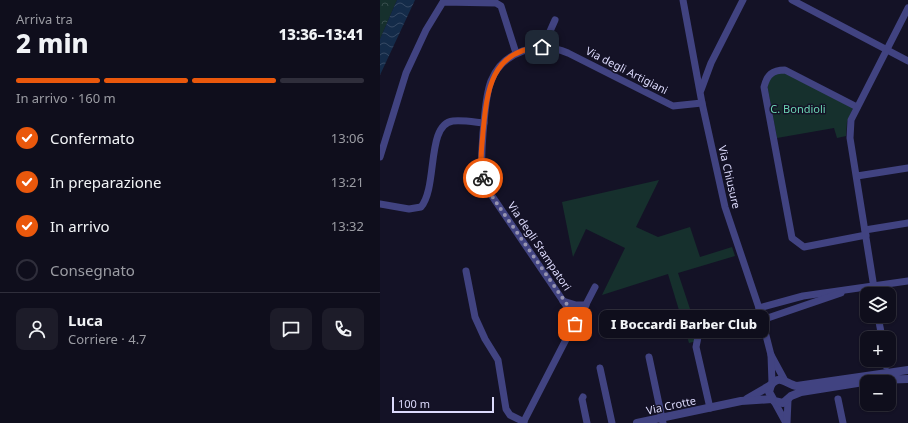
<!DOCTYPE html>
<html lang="it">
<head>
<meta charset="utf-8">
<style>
	body { margin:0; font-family:"Noto Sans",sans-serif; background:#1d1c29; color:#f1f3f6; height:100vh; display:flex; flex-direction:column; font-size:15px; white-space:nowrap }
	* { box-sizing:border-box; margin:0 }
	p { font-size:13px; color:#9b9ca3 }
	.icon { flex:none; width:22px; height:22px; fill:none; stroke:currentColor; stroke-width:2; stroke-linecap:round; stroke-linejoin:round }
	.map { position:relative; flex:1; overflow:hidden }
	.drawer { display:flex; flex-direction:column; background:#0f0e1c; width:380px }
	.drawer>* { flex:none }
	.fabs { position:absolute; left:480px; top:287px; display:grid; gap:8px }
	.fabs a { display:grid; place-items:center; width:36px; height:36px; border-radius:8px; background:#0f0e1c; box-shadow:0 1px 3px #0004,0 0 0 1px #2f2e3b; font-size:20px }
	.scale { position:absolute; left:12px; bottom:10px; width:102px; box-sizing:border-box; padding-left:4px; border:2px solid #dcdafc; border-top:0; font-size:11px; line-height:14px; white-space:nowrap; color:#dcdafc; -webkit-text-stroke:3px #141226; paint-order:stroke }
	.pin { position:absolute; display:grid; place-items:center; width:34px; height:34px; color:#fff; margin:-17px; border-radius:8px; box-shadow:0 2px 6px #0006 }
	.courier { position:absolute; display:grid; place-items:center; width:40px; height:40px; margin:-20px; border:3px solid #ea580c; border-radius:50%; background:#fff; color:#222; box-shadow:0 1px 5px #0007 }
	.bubble { position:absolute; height:28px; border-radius:8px; background:#0f0e1c; box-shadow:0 1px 3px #0004,0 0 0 1px #2f2e3b; font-size:13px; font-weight:800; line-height:28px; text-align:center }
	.head em { font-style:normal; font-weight:800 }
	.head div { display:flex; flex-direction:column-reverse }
	.head { display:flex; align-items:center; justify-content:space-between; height:68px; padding:0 16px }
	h1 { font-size:26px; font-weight:800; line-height:30px }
	.bar { display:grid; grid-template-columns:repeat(4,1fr); gap:6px 4px; align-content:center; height:48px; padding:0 16px }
	.bar i { height:5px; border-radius:3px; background:#2f2e3b }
	.bar .selected { background:#ea580c }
	.bar p { grid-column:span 4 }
	.line { display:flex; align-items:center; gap:10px; padding:0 16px; border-top:1px solid #2f2e3b }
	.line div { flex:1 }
	.round { display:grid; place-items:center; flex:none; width:42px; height:42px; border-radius:8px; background:#1d1c29 }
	ol { padding:0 16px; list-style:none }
	li { display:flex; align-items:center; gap:12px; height:44px }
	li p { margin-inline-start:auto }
	li .icon { padding:4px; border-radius:50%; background:#ea580c; color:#fff; stroke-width:4 }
	li:last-child { color:#9b9ca3 }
	li i { width:22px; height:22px; border:2px solid #2f2e3b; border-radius:50% }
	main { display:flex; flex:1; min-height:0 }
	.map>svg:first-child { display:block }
</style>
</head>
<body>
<main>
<section class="drawer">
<div class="head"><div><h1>2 min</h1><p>Arriva tra</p></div><em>13:36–13:41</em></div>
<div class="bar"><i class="selected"></i><i class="selected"></i><i class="selected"></i><i></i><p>In arrivo · 160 m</p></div>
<ol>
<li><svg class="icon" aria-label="check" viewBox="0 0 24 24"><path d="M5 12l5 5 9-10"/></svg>Confermato<p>13:06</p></li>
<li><svg class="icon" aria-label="check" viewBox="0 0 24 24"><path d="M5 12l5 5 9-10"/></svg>In preparazione<p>13:21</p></li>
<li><svg class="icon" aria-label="check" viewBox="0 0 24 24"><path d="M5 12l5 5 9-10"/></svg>In arrivo<p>13:32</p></li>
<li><i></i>Consegnato</li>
</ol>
<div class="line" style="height:72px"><a class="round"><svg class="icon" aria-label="person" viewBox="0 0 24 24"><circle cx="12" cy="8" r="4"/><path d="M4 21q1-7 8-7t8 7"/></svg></a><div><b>Luca</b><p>Corriere · 4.7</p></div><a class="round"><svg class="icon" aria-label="chat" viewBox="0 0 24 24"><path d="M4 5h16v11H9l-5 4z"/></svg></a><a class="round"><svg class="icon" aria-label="phone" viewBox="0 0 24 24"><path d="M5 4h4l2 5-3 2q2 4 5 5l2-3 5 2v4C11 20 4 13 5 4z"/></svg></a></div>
</section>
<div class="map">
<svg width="528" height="423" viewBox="0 0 528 423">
	<defs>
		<pattern id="forest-crowns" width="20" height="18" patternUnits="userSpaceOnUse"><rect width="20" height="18" fill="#16302d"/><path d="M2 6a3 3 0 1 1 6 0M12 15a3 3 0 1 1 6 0" fill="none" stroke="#374d4c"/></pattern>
		<pattern id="water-waves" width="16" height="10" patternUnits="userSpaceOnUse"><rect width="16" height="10" fill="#142b49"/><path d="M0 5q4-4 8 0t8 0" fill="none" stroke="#364964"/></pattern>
	</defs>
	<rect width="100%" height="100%" fill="#141226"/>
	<g fill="#16302d">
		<polygon points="397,73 405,73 473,108 467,122 466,136 457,138 454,128 397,138 387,84 389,79"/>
		<polygon points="279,180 256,227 278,237 310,227 320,257 352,247 355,256 298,273 311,312 317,341 309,343 288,274 222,295 245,248 206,229 193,257 182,202"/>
	</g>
	<polygon fill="url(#forest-crowns)" points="0,0 17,0 0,39"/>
	<polygon fill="url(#water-waves)" points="17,0 35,0 0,75 0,39"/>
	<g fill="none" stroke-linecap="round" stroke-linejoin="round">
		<g stroke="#414381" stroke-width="7">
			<polyline points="303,0 322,103 345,207 379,308 391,355 404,379"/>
			<polyline points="412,0 528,61"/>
			<polyline points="163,47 175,20"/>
			<polyline points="321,90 331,63 363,0"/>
			<path d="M477,107L405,70C392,70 387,75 384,87L412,238L424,247L486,235"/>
			<polyline points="0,157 26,73 46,30 63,2 116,3 121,6 136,53"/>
			<polyline points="477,176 528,168"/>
			<path d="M0,204L29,209L41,207C58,187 46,124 73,121C83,120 94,122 104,123"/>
			<polyline points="485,230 528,223"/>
			<polyline points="86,271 95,317 105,339 118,360 126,409 130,415 144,422"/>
			<polyline points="495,294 470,138 471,120 528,8"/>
			<polyline points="183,301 196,305 206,305"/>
			<polyline points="379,308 423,296 528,281"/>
			<polyline points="498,316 502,338"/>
			<path d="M196,320L108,190C99,171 102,153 103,133C105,116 105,97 111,81C123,51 159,40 188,53L293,106L322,103"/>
			<polyline points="382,320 461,293"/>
			<polyline points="318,337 316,347 330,408"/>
			<polyline points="391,355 392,383"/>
			<polyline points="269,357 283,423"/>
			<polyline points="505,360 506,366"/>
			<polyline points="220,368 232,423"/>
			<polyline points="203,397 202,399 207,423"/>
			<polyline points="458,399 463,423"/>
			<polyline points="394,401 406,423"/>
			<polyline points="143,423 196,320 200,316 215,287"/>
			<polyline points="407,423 408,400"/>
		</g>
		<g stroke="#414381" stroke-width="8">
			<path d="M528,370L417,386C407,385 400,373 391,385L389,392L394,401L403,403L411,396L421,392L496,380L528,379"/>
			<polyline points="367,399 391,385"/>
			<polyline points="257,423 361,401 392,399"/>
		</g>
	</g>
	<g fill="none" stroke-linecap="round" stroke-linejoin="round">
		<polyline stroke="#9694b1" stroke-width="4" stroke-dasharray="0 7.2" points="103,178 108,190 120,208 195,316 195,324"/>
		<path stroke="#ea580c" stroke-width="5" d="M103,178C99,163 102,147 103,132C107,90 111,50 162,47"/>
	</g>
	<g text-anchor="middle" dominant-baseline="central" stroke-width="3" stroke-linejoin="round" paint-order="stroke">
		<g font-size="11" fill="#dcdafc" stroke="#141226">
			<text transform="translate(247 70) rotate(27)">Via degli Artigiani</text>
			<text transform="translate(350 177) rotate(77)">Via Chiusure</text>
			<text transform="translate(160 246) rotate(56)">Via degli Stampatori</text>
			<text transform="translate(291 405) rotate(-12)">Via Crotte</text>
		</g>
		<g font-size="11" fill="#6cd6b4" stroke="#141226">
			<text x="418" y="108">C. Bondioli</text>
		</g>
	</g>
</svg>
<div class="fabs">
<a><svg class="icon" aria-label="layers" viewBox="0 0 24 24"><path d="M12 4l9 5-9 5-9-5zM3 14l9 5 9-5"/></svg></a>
<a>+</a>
<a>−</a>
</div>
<div class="scale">100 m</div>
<div class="pin" style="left:195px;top:324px;background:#ea580c"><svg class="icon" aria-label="bag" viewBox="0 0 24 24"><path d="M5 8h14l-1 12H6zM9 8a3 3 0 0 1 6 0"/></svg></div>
<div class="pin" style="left:162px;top:47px;background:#1f2937"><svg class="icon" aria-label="home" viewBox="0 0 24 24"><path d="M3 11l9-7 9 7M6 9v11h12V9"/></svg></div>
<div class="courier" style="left:103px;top:178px"><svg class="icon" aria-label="bike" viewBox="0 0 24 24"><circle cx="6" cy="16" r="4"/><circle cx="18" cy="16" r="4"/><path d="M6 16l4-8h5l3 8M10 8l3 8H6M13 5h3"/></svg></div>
<div class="bubble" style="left:219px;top:310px;width:170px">I Boccardi Barber Club</div>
</div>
</main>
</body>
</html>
